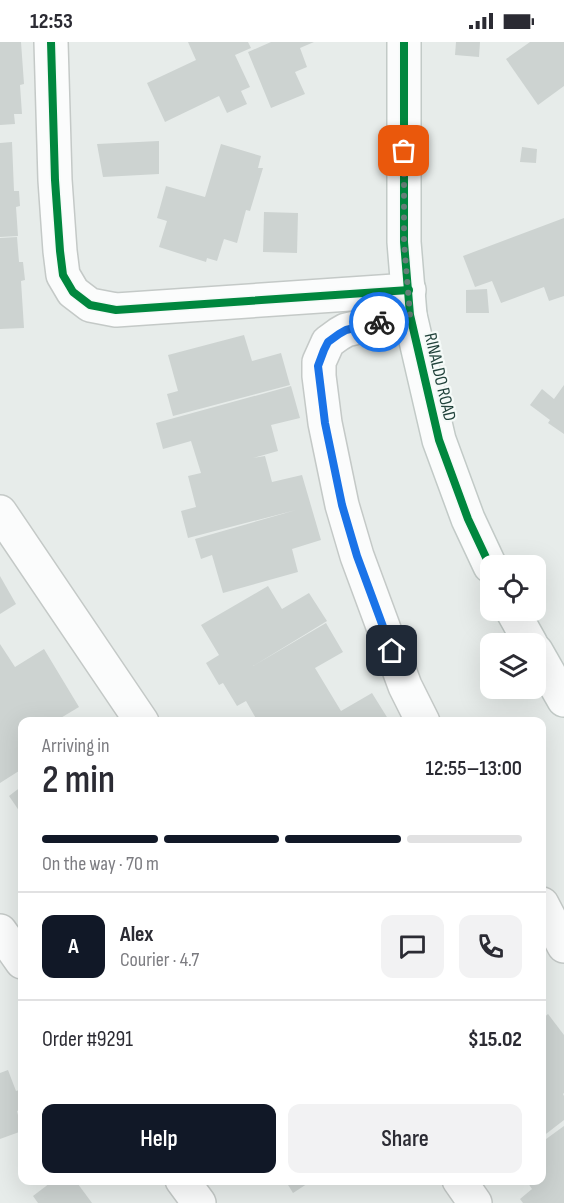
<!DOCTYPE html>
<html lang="en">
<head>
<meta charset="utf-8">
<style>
	body { margin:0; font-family:"Sofia Sans Condensed",sans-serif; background:#f2f2f3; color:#2b2b33; height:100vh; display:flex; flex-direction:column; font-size:22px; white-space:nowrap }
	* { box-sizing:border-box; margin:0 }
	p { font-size:20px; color:#7c7c81 }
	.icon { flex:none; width:33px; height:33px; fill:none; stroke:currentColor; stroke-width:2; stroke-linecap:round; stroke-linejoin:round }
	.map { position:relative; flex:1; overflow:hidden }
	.sheet { position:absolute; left:18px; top:675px; width:528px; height:468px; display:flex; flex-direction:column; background:#fff; border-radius:12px; box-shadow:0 6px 24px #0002 }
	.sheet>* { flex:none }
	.fabs { position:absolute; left:480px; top:513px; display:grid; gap:12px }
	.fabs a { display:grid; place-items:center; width:66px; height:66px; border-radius:12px; background:#fff; box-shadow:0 6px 24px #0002; font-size:30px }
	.pin { position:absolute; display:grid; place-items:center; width:51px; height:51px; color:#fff; margin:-26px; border-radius:12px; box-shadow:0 3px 9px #0006 }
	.courier { position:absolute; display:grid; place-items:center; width:60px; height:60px; margin:-30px; border:4px solid #1a73e8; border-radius:50%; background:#fff; color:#222; box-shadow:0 2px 8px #0007 }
	.head em { font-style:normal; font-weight:600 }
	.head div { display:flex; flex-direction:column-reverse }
	.head { display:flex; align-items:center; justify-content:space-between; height:102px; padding:0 24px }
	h1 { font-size:39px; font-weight:600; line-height:45px }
	.bar { display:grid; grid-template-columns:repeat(4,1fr); gap:9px 6px; align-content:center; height:72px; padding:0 24px }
	.bar i { height:8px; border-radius:4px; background:#e1e1e2 }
	.bar .on { background:#111827 }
	.bar p { grid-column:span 4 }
	.line { display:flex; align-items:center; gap:15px; padding:0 24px; border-top:2px solid #e1e1e2 }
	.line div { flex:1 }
	.round { display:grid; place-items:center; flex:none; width:63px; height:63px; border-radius:12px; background:#f2f2f3 }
	.primary-button { display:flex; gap:12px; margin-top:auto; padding:12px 24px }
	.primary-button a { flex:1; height:69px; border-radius:12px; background:#111827; color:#fff; font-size:24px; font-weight:600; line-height:69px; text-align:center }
	.primary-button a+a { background:#f2f2f3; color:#2b2b33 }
	.status { display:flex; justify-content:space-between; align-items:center; height:42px; padding:0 30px; background:#fff; direction:ltr }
	.status svg { height:16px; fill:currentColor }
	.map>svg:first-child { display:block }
</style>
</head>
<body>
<div class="status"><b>12:53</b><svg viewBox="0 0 49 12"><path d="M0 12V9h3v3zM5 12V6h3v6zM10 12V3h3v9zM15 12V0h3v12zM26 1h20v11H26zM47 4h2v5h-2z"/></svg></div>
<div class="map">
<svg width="564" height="1161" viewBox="0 0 564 1161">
	<rect width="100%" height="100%" fill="#e7ecea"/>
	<g fill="#cdd3d1">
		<polygon points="0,0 21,0 24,42 20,43 22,72 14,72 15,82 0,83"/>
		<polygon points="188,0 248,0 251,6 235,13 250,45 241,49 247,62 227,71 219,54 165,80 147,41 196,18"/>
		<polygon points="271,0 314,0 300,6 307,25 295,30 305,52 271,66 248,10"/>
		<polygon points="456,0 480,0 479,15 455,13"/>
		<polygon points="530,0 564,0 564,44 538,63 506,17"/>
		<polygon points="159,99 159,132 103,135 97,102"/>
		<polygon points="12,100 14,149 19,149 20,164 16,165 18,194 0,195 0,101"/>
		<polygon points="221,102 261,114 258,126 263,126 250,169 246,168 237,201 224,197 217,219 207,216 206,220 159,205 167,179 157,176 166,144 205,155"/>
		<polygon points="522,105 537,107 536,121 520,120"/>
		<polygon points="264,170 298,171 297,211 263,210"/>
		<polygon points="564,176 564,254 549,259 544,245 501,261 492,239 475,245 463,214"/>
		<polygon points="17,195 19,220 23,220 25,238 21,239 24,286 0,287 0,196"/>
		<polygon points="487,247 489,271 466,271 466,248"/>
		<polygon points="244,293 252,319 281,311 290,343 173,374 167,352 178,349 168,313"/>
		<polygon points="564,343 564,392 548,381 550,378 530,363 542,347 554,357"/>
		<polygon points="291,344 300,376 271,383 278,409 253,416 265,414 272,440 302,433 321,498 292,507 298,530 223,551 212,513 201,517 195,497 296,468 188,496 181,469 196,465 188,434 201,431 191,399 163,407 156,381"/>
		<polygon points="0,534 16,562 0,572"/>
		<polygon points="268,544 282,567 309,551 327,579 253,624 326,581 343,610 315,626 341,669 372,651 390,680 258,680 246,659 237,664 223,641 219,643 206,621 219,613 201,583"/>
		<polygon points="0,602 15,625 44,607 79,665 54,680 22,680 22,727 0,741"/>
		<polygon points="22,744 22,773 9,754"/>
		<polygon points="548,972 564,993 564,1051 563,1052 564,1054 564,1078 542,1095 542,977"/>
		<polygon points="8,1028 16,1049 22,1047 22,1067 17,1069 22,1089 0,1097 0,1031"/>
		<polygon points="564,1084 564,1161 523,1161 520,1157 532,1147 526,1138 542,1138 542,1100"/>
		<polygon points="54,1138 75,1138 92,1161 38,1161 33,1154"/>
		<polygon points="285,1138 313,1138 293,1151"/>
	</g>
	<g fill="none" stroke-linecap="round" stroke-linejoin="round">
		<g stroke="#c4c9c7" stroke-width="36">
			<g id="street">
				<polyline points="51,0 55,138 60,209 63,233 73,250 90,263 116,268 409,248"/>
				<polyline points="410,273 346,288 339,292 328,300 319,320 319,334 325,381 342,463 357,514 405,644 423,680"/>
				<polyline points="0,470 142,680"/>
				<polyline points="542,862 564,904"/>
				<polyline points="0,889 22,920"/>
				<polyline points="182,1138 199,1161"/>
				<polyline points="459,1138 475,1161"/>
			</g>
		</g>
		<g stroke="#c2cac7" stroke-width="36">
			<g id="secondary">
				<polyline points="404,0 404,200 410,273 439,398 468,477 490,524"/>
				<polyline points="512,568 531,602"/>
				<polyline points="536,609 564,658"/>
			</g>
		</g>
		<use href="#street" stroke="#fbfcfc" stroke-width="33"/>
		<use href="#secondary" stroke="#fbfcfc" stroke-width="33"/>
		<g stroke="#f5faf8" stroke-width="11">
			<g id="cycleway">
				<polyline points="51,0 55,138 60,209 63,233 73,250 90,263 116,268 409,248"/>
				<polyline points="404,0 404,200 410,273 439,398 468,477 490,524"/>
			</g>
		</g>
		<use href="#cycleway" stroke="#00873e" stroke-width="8"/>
	</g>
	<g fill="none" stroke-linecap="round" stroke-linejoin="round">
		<polyline stroke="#667e78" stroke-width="6" stroke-dasharray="0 10.8" points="379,280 410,273 404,200 404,109"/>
		<polyline stroke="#1a73e8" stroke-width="8" points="379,280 346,288 339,292 328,300 324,308 318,324 325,381 342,463 357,514 392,609"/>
	</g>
	<g text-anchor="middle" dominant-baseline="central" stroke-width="4.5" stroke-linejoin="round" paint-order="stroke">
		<g font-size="18" fill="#21423b" stroke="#f5faf8">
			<text transform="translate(440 335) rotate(77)">RINALDO ROAD</text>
		</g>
	</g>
</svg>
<div class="fabs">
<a><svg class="icon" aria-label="locate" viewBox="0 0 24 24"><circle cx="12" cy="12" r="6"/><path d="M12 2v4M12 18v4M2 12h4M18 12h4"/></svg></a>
<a><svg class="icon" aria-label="layers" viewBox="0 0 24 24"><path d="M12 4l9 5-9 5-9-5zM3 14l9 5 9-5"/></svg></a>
</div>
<div class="pin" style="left:404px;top:109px;background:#ea580c"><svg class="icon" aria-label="bag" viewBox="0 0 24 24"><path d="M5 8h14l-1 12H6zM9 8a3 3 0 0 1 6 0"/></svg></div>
<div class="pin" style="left:392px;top:609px;background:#1f2937"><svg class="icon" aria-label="home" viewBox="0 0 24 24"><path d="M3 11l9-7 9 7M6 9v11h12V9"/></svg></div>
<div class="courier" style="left:379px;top:280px"><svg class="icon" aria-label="bike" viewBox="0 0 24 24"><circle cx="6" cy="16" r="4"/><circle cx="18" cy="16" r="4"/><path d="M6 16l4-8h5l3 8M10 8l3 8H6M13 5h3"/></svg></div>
<section class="sheet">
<div class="head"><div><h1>2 min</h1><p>Arriving in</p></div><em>12:55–13:00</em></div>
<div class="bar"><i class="on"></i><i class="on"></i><i class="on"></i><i></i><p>On the way · 70 m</p></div>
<div class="line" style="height:108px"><b class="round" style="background:#111827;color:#fff">A</b><div><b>Alex</b><p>Courier · 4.7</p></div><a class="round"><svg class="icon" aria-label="chat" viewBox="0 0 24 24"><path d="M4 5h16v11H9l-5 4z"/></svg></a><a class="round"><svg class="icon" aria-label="phone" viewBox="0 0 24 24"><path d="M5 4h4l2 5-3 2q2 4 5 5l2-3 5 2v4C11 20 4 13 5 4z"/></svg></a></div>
<div class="line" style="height:78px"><div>Order #9291</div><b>$15.02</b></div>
<div class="primary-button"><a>Help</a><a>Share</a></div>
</section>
</div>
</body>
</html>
